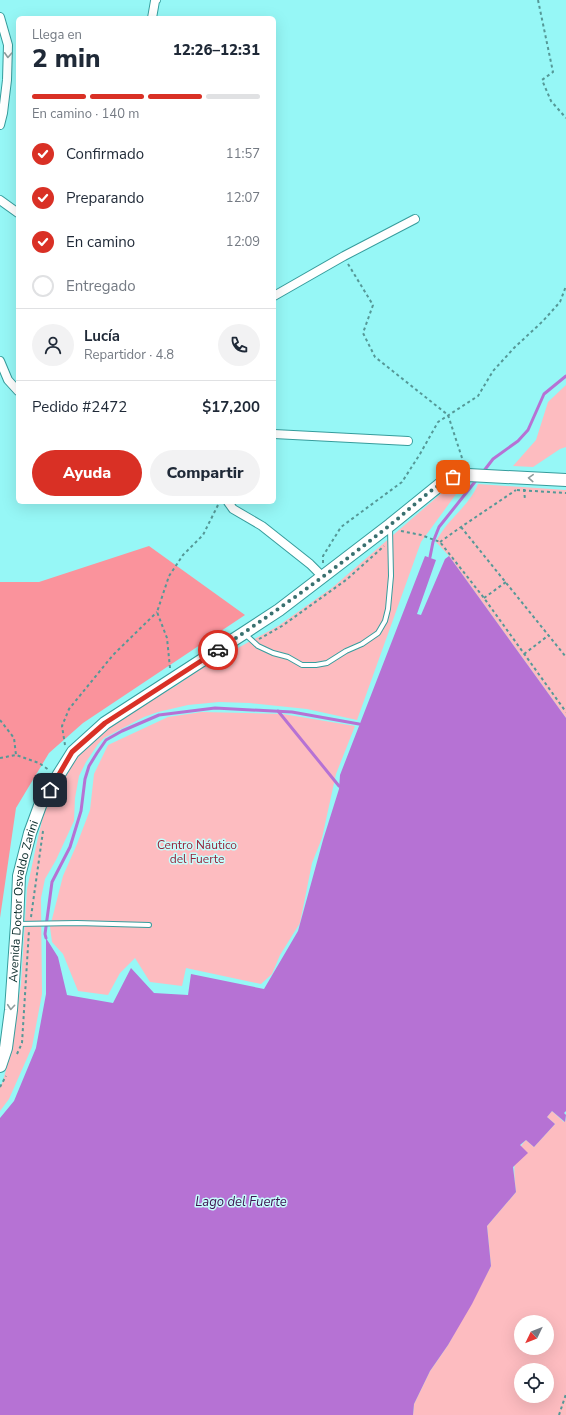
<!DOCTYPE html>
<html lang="es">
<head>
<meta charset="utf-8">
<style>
	body { margin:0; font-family:"Nunito Sans",sans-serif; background:#f2f2f3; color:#1f2937; height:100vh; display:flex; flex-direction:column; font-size:15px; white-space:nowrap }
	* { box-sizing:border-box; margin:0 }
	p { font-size:13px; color:#747a83 }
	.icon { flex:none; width:22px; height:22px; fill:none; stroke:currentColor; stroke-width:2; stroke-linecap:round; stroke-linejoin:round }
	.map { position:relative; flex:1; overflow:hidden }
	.side { position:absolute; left:16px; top:16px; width:260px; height:488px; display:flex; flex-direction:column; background:#fff; border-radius:6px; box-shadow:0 4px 16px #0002 }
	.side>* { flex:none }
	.needle { width:26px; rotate:227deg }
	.fabs { position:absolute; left:514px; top:1315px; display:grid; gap:8px }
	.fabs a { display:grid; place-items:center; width:40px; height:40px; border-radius:50%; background:#fff; box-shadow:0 4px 16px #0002; font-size:20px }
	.pin { position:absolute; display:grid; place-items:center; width:34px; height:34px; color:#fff; margin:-17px; border-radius:8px; box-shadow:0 2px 6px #0006 }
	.courier { position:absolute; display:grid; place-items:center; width:40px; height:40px; margin:-20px; border:3px solid #d93025; border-radius:50%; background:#fff; color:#222; box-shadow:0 1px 5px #0007 }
	.headline em { font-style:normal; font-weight:800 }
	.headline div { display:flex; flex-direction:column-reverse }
	.headline { display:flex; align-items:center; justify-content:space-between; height:68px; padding:0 16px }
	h1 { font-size:26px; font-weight:800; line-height:30px }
	.bar { display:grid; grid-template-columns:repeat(4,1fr); gap:6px 4px; align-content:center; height:48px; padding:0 16px }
	.bar i { height:5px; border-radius:3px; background:#e0e1e3 }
	.bar .on { background:#d93025 }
	.bar p { grid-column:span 4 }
	.line { display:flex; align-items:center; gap:10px; padding:0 16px; border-top:1px solid #e0e1e3 }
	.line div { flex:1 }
	.round { display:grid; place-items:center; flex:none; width:42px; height:42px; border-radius:21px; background:#f2f2f3 }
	ol { padding:0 16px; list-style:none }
	li { display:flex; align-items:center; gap:12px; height:44px }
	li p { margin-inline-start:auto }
	li .icon { padding:4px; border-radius:50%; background:#d93025; color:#fff; stroke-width:4 }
	li:last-child { color:#747a83 }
	li i { width:22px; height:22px; border:2px solid #e0e1e3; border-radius:50% }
	.action { display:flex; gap:8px; margin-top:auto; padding:8px 16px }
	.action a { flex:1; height:46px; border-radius:24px; background:#d93025; color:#fff; font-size:16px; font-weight:800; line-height:46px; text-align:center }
	.action a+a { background:#f2f2f3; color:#1f2937 }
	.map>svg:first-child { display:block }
</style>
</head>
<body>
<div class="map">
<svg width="566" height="1415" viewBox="0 0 566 1415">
	<rect width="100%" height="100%" fill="#96f7f6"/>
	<g fill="#fdbcc0" fill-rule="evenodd">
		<polygon points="566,385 566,447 560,449 533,467 513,466 536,440 548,402"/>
		<polygon points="460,482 465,482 421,542 357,720 307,709 249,703 219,702 188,705 158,712 144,717 121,729 104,738 98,744 86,762 79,776 75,798 74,821 56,860 45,879 41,898 42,994 32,1047 9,1099 0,1111 0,1087 3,1081 11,1050 21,984 27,889 37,842 44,812 78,755 104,730 149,701 176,686 198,670 278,626 333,587 444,491 455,484"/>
		<path d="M478,484L566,490V718L449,556L436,542C446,520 469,507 478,484Z"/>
		<polygon points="202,712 283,714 355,726 336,774 322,838 312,863 300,923 280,955 272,974 261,984 186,968 182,986 150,982 135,958 120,973 108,995 78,991 63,954 52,942 50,927 63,876 77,844 90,810 94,774 108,745 168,717"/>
		<path d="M552,1111L564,1122L566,1120V1415H413L414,1404L430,1371L448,1345L491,1266L487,1226L516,1192C514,1173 511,1155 526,1140L534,1147L555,1124L547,1117ZM521,1322H547V1348H521ZM521,1370H547V1396H521Z"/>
	</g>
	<polygon fill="#fa939c" points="149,546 245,615 83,723 49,753 16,808 0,918 0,582 39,582"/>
	<polygon fill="#b672d4" points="425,556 436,560 417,614 421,615 445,559 449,556 566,718 566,1111 564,1113 566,1115 565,1122 552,1111 547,1117 555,1124 534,1147 526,1140 520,1145 528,1153 513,1167 516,1192 487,1226 491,1266 472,1304 448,1345 430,1371 414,1404 413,1415 0,1415 0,1118 14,1101 36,1048 46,994 46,938 58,957 67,995 113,1003 131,968 154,993 188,995 191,974 264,989 298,931 323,840 339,789 340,775"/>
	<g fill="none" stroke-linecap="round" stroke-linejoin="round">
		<g stroke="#b672d4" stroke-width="3">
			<polyline points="483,472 493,459 518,441 528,430 544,394 566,376"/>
			<polyline points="430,557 433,542 439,527 478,478"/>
			<polyline points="278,711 339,786"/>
			<polyline points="46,938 45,934 52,882 70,847 81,811 85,779 89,766 97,753 106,740 122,731 159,715 215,708 292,712 359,724"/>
		</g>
		<g stroke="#369c9c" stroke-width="6">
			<g id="lane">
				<polyline points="245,634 258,646 273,653 288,657 302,665 316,665 327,663 346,651 362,644 378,633 385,621 388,609 391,576 390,528"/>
				<polyline points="18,924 77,923 149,925"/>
			</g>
		</g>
		<g stroke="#369c9c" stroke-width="10">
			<g id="street">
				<polyline points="0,17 8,45 7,80 3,113 0,125"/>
				<polyline points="152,18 155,1 156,0"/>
				<polyline points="0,200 18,213"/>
				<polyline points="274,296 344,256 415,219"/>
				<polyline points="0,361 8,380 18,391"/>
				<polyline points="274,434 408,441"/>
				<polyline points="228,502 233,509 262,526 310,564 322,576"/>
			</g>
		</g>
		<g stroke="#369c9c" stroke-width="14">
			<g id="secondary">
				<path id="s1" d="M0,1066L6,1048L11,1010L17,924L19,876L30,833L41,803L73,752L105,723L244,633L279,610L390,525L442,483L453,477L468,475L566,480"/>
			</g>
		</g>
		<g stroke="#559897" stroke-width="2" stroke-dasharray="3 3" stroke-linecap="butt">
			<polyline points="538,0 553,72 542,80 551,101 566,118"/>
			<polyline points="348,264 373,305 363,333 375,357 448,415 464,464"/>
			<polyline points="524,489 525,500"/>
			<polyline points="517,490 566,493"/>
			<polyline points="461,527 566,657"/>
			<polyline points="401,531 421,535 440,542 484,598 566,712"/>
			<polyline points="440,542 461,527 516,490"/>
			<polyline points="323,563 323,556 341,527 402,482 420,454 438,422 478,396 493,371 514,348 543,321 560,302 566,286"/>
			<polyline points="484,598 506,582"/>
			<polyline points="259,639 282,626 346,580 384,546"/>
			<polyline points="524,654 549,635"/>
			<polyline points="170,668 167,638 157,612 169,576 183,555 203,535 219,503"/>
			<polyline points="0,720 14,738 16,755"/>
			<polyline points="65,745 62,726 69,709 113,655 157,612"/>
			<polyline points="0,758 16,755 39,763 49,770"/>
			<polyline points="31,917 43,831"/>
			<polyline points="17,1054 22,1043 29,930"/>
			<polyline points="0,1087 6,1076"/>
			<polyline points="559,1415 566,1394"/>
		</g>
		<use href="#lane" stroke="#fff" stroke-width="4"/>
		<use href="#street" stroke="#fff" stroke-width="8"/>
		<use href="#secondary" stroke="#fff" stroke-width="12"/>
	</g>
	<defs><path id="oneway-chevron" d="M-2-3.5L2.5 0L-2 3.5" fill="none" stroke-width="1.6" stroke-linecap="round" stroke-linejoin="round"/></defs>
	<g stroke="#8f9e9e">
		<use href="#oneway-chevron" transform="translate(8 55) rotate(93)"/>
		<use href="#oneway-chevron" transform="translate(531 478) rotate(-177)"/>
		<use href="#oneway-chevron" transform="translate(11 1007) rotate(95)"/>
	</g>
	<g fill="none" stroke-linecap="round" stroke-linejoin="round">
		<path stroke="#39706f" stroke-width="4" stroke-dasharray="0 7.2" d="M218,650C277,611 335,569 390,525C408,511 433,486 453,477"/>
		<polyline stroke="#d93025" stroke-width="5" points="50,790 72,752 105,723 218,650"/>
	</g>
	<g text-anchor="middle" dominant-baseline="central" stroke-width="3" stroke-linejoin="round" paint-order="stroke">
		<g font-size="12" fill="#952339" stroke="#c6fdfc">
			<text x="197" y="845">Centro Náutico<tspan x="197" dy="14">del Fuerte</tspan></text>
		</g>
		<g font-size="12" fill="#072827" stroke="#c6fdfc">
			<text stroke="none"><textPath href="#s1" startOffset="167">Avenida Doctor Osvaldo Zarini</textPath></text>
		</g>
		<g font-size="13" font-style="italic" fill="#3f1350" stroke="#c6fdfc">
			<text x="241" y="1202">Lago del Fuerte</text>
		</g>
	</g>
</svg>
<div class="fabs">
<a><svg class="needle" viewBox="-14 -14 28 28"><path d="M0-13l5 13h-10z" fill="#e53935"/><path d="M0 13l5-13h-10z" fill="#747a83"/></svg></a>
<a><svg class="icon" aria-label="locate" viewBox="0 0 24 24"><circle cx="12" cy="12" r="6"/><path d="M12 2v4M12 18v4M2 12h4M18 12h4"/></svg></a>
</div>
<div class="pin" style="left:453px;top:477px;background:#ea580c"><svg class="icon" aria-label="bag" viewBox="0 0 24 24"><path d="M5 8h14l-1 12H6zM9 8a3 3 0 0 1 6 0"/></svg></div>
<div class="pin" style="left:50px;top:790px;background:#1f2937"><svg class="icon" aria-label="home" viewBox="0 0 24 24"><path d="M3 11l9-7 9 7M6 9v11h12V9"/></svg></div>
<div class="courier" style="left:218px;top:650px"><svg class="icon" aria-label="car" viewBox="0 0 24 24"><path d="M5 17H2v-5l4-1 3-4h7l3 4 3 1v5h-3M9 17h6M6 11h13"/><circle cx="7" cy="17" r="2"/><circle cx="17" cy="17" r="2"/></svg></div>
<section class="side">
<div class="headline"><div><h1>2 min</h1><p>Llega en</p></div><em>12:26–12:31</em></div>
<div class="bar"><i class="on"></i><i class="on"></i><i class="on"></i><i></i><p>En camino · 140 m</p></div>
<ol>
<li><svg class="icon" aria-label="check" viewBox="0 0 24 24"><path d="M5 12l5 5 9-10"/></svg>Confirmado<p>11:57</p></li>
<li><svg class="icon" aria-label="check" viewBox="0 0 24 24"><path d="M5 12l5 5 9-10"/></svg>Preparando<p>12:07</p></li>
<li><svg class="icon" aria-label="check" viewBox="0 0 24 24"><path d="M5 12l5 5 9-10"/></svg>En camino<p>12:09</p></li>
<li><i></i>Entregado</li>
</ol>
<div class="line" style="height:72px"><a class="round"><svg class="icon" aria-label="person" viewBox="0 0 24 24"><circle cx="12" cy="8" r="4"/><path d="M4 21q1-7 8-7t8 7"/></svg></a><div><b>Lucía</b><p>Repartidor · 4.8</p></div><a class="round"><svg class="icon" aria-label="phone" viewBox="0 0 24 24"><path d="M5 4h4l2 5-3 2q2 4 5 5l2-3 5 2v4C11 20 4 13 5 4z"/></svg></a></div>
<div class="line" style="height:52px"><div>Pedido #2472</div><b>$17,200</b></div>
<div class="action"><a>Ayuda</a><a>Compartir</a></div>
</section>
</div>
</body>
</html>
